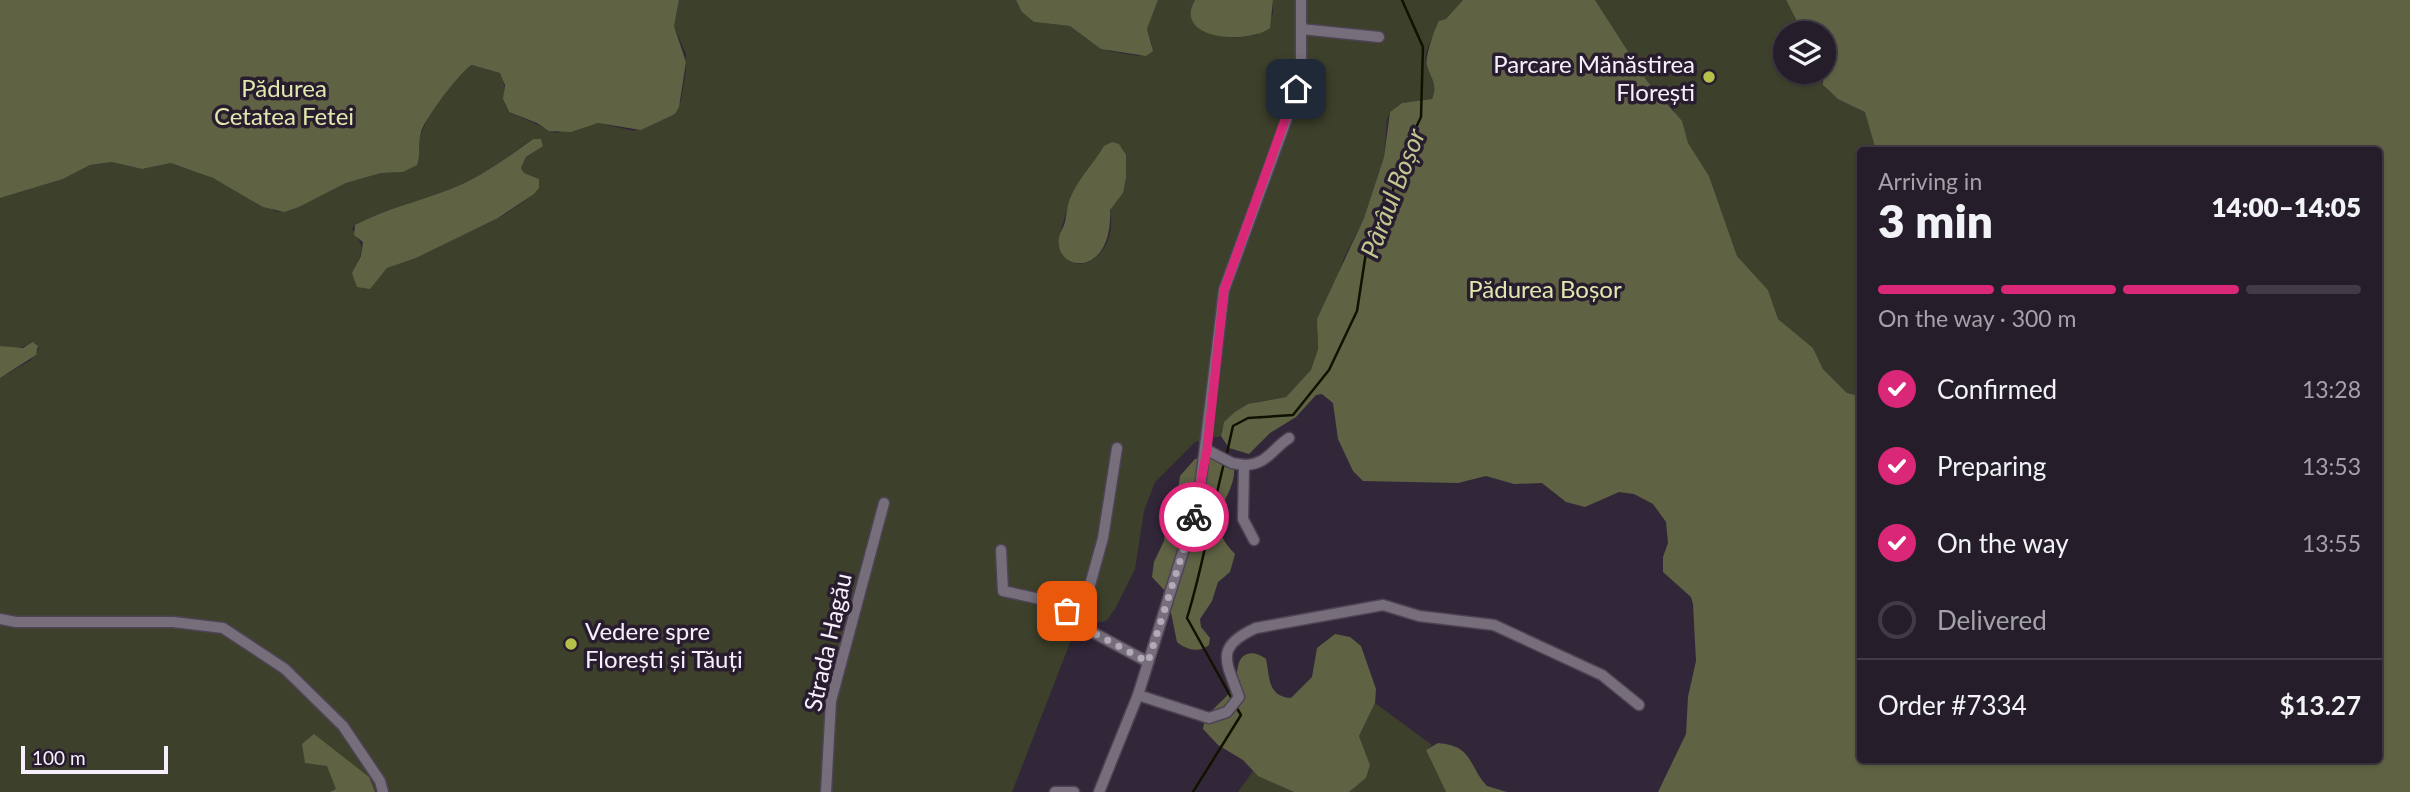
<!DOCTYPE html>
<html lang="en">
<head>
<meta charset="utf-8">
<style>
	body { margin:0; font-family:Lato,sans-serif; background:#322a37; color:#f1f3f6; height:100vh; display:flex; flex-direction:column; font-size:26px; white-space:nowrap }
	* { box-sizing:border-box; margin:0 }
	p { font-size:23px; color:#a4a2a9 }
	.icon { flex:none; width:38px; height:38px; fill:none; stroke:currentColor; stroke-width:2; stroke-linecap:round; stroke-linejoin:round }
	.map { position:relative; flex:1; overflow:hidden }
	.panel { position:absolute; left:1857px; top:147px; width:525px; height:616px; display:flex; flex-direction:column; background:#261d2b; border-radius:7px; box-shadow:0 2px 5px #0004,0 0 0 2px #423b47 }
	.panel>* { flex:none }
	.tools { position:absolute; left:1773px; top:21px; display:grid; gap:14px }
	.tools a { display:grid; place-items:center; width:63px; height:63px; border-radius:50%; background:#261d2b; box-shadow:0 2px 5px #0004,0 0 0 2px #423b47; font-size:35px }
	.scale { position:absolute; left:21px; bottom:18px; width:147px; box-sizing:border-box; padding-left:7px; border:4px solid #f7f0fc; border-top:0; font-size:19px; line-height:24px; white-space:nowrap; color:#f7f0fc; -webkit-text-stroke:5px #281d2f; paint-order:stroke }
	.pin { position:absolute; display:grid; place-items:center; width:60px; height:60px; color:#fff; margin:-30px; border-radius:14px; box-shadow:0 4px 10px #0006 }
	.courier { position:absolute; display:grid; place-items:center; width:70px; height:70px; margin:-35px; border:5px solid #db2777; border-radius:50%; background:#fff; color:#222; box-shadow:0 2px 9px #0007 }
	.summary em { font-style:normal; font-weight:800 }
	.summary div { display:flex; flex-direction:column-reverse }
	.summary { display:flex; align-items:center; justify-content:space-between; height:119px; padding:0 21px }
	h1 { font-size:46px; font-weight:800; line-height:52px }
	.bar { display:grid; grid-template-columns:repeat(4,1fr); gap:10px 7px; align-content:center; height:84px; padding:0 21px }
	.bar i { height:9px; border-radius:5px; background:#423b47 }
	.bar .on { background:#db2777 }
	.bar p { grid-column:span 4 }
	.line { display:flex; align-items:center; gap:18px; padding:0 21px; border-top:2px solid #423b47 }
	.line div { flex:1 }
	ol { padding:0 21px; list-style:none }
	li { display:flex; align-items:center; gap:21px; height:77px }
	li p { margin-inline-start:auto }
	li .icon { padding:7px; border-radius:50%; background:#db2777; color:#fff; stroke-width:4 }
	li:last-child { color:#a4a2a9 }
	li i { width:38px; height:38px; border:4px solid #423b47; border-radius:50% }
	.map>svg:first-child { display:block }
</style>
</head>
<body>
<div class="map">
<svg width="2410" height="792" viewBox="0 0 2410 792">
	<rect width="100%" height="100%" fill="#322739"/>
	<g fill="#3d402a" fill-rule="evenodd">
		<path d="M679,0H1016L1034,22L1070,26L1109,51L1139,56L1152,45L1147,29L1158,0H1195L1192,6L1204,31L1234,38L1257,35L1273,14V0H1463C1451,15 1418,46 1427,67C1433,79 1437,86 1432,99L1402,103L1390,112L1387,119L1384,157L1364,218L1344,258L1317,334L1318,349L1311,370L1286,397L1256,402L1222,428L1221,436L1195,442L1155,482L1144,511L1135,569L1115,609L1106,621L1090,623L1075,630L1012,792H0V378L31,360L39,349L36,343L15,349L0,346V198L63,179L90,165L112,162L142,169L171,163L199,171L277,212L299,207L346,183L381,173L403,172L420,150V135L430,115L460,73L472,65L500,73C509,86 499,100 509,112L556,133L598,123L634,131L675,114L681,100L686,70V54L674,26ZM532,139L542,146L526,157L521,168L524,173L534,177V194L504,215L416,258L387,268L380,275L355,267C365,250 363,245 352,229L355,225C385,209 417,202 448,190C476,180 509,157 532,139ZM1097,158L1126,178C1124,194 1115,196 1111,208C1109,213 1112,219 1111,225C1110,244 1098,264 1077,264L1059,237L1071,195Z"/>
		<path d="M1595,0H1786L1803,33H1785V72H1821C1821,100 1850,96 1865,112C1873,122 1873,139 1876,150H1860V396L1847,393L1823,369L1813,348L1778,319L1768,290L1737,256L1709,176L1688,143L1673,109L1647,81Z"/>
		<polygon points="1375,703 1432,745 1426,750 1446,792 1349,792 1366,778 1370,765 1359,736"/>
		<polygon points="1253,771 1294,792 1238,792"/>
	</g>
	<g fill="#5f6344">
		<path d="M0,0H679L674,26L686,62L679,107L675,114L641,130L598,123L571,132L549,131L537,123L509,112L503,99L505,85L500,73L472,65C461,70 425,119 421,132C418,142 421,154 417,165L403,172L381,173L346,183L299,207L284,212L263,207L213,178L171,163L142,169L112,162L90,165L63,179L0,198Z"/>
		<polygon points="1016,0 1158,0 1147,29 1153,51 1146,56 1101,49 1070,26 1034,22 1022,12"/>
		<path d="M1195,0H1273L1270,28C1248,45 1172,40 1195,0Z"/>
		<path d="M1463,0H1595L1647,81L1682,121L1688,143L1709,176L1737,256L1768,290L1778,319L1813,348L1823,369L1847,393L1860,396V760H2378V150H1876L1865,112L1838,99L1823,85L1824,33H1803L1786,0H2410V792H1658L1686,734L1688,697L1696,661L1693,604L1691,597L1663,572V557L1668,543L1666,522L1653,504L1634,494L1619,492L1585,507L1566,502L1542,483L1514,484L1486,476L1458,483L1363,481L1353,471L1338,439L1333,403L1322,394L1316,395L1296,417L1270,433L1249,454L1229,448L1221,436L1224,422L1235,412L1248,404L1286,397L1311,370L1318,349L1317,319L1364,218L1384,157L1390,112L1402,103L1432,99C1438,84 1431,79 1427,66C1424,59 1435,28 1439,21L1446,19Z"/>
		<path d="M533,139H541L543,146L526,157L521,168L524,173L539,179V188L534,194L498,218L416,258L387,268L370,289L357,287L352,273L361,256L363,242L354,235L355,225C385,209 417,202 448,190C478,179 507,158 533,139Z"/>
		<path d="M1112,142L1119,144L1126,155V178L1123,193L1110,210C1113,280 1053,272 1059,237C1060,232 1064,227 1065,222C1067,213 1067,204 1071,196C1079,178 1094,163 1104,146Z"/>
		<polygon points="33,342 38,346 36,355 0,378 0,346 23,348"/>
		<path d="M1209,455L1234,465C1238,499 1197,515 1235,554L1230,572L1218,582L1212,601L1200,619L1201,627L1210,638L1209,645C1200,653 1186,650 1177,642L1167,593L1152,577L1154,562L1164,541L1166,526L1176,506L1180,476L1195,459Z"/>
		<path d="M1335,634L1350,637L1361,646L1376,689L1375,703L1359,736L1370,765L1366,778L1349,792H1294L1258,776L1243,760L1218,745L1203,729C1206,708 1226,703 1234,685C1239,675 1235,661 1245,655C1253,651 1260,655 1266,659C1270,677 1267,696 1291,698L1312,677L1317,648Z"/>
		<polygon points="314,734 369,777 375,792 330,792 336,789 327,766 305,763 302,744"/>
		<path d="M1438,743C1474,746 1468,766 1487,786L1507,792H1446L1426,750Z"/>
	</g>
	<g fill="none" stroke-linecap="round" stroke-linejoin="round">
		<g stroke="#101200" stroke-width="2.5">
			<polyline points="1226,457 1233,426 1248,418 1293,415 1329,370 1357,311 1367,246 1390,206 1398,165 1421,117 1423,47 1402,0"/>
			<path d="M1224,463C1211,515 1203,567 1187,618L1232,699"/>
			<polyline points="1193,792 1241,715 1235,705"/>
		</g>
		<g stroke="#4e4354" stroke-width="13">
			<g id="minor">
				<polyline points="1301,29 1379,37"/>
				<polyline points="1207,450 1232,463 1244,465 1243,519 1254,540"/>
				<path d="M1244,465C1267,465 1272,449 1289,438"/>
				<polyline points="1001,550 1003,591 1054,602 1094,633 1148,662"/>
				<polyline points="0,619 16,622 173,622 223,628 285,669 343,726 380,781 383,792"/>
				<polyline points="1080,621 1103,538 1117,448"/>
				<path d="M1138,695L1209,718L1227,712L1239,697C1226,661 1214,647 1256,628L1383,605L1419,616L1494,625L1602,675L1639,705"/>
				<polyline points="826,792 831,701 884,503"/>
				<polyline points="1055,792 1074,792"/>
				<polyline points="1099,792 1138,695 1198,504 1224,290 1290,110 1301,67 1301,0"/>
			</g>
		</g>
		<use href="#minor" stroke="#766f7b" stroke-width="10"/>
	</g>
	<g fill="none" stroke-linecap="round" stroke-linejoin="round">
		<polyline stroke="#b2aab8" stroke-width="7" stroke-dasharray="0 12.6" points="1067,611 1094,633 1148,662 1194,517"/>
		<polyline stroke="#db2777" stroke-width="9" points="1194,517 1207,450 1224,290 1296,89"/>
	</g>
	<g fill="#b6c149" stroke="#281d2f" stroke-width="2.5">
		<circle cx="1709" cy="77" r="7"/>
		<circle cx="571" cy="644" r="7"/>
	</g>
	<g text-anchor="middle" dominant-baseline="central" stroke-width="7" stroke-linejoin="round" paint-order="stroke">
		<g font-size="24" fill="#f7f0fc" stroke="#281d2f" text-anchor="end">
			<text x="1695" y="63">Parcare Mănăstirea<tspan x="1695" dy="28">Florești</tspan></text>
			<text x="585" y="630" text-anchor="start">Vedere spre<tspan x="585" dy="28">Florești și Tăuți</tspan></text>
		</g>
		<g font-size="24" fill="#e0e8ad" stroke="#281d2f">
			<text x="284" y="87">Pădurea<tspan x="284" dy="28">Cetatea Fetei</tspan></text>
			<text x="1545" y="288">Pădurea Boșor</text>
		</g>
		<g font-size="24" fill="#f7f0fc" stroke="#281d2f">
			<text transform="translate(827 642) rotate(-77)">Strada Hagău</text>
		</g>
		<g font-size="26" font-style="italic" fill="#c1c88f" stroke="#281d2f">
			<text transform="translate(1392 193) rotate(-69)">Pârâul Boșor</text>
		</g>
	</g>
</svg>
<div class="tools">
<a><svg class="icon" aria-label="layers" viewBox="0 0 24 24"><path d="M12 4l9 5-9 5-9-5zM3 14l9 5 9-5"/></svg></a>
</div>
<div class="scale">100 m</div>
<div class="pin" style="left:1067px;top:611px;background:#ea580c"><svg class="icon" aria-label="bag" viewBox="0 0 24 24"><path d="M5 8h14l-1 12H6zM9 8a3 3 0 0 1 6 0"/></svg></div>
<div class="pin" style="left:1296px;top:89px;background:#1f2937"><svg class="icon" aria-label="home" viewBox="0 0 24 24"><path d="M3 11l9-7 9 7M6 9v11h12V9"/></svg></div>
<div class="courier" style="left:1194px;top:517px"><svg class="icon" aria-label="bike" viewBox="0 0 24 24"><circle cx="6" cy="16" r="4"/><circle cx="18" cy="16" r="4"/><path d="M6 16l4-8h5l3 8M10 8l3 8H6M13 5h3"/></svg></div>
<section class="panel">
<div class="summary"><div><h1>3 min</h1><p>Arriving in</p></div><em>14:00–14:05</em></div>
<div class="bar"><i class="on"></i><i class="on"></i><i class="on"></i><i></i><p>On the way · 300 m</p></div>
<ol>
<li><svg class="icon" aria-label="check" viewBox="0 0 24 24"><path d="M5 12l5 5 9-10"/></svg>Confirmed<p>13:28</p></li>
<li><svg class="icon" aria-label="check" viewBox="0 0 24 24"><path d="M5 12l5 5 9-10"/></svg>Preparing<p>13:53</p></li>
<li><svg class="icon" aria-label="check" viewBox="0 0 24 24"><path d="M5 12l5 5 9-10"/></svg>On the way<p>13:55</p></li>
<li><i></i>Delivered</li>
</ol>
<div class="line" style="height:91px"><div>Order #7334</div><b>$13.27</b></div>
</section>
</div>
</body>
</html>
